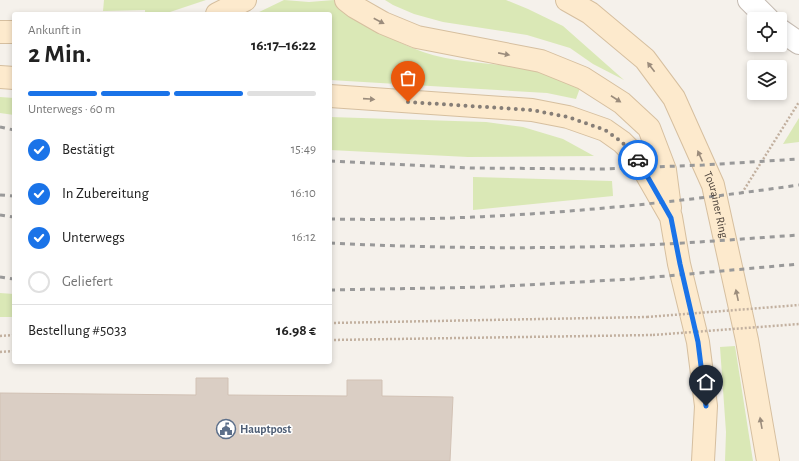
<!DOCTYPE html>
<html lang="de">
<head>
<meta charset="utf-8">
<style>
	body { margin:0; font-family:"Alegreya Sans",sans-serif; background:#f2f2f2; color:#222; height:100vh; display:flex; flex-direction:column; font-size:15px; white-space:nowrap }
	* { box-sizing:border-box; margin:0 }
	p { font-size:13px; color:#767676 }
	.icon { flex:none; width:22px; height:22px; fill:none; stroke:currentColor; stroke-width:2; stroke-linecap:round; stroke-linejoin:round }
	.map { position:relative; flex:1; overflow:hidden }
	.details { position:absolute; left:12px; top:12px; width:320px; height:352px; display:flex; flex-direction:column; background:#fff; border-radius:4px; box-shadow:0 2px 6px #0003 }
	.details>* { flex:none }
	.controls { position:absolute; left:747px; top:12px; display:grid; gap:8px }
	.controls a { display:grid; place-items:center; width:40px; height:40px; border-radius:4px; background:#fff; box-shadow:0 2px 6px #0003; font-size:20px }
	.pin { position:absolute; display:grid; place-items:center; width:34px; height:34px; color:#fff; margin:-41px -17px; border-radius:50% 50% 50% 0; rotate:-45deg; box-shadow:0 0 4px #0007 }
	.pin .icon { rotate:45deg }
	.courier { position:absolute; display:grid; place-items:center; width:40px; height:40px; margin:-20px; border:3px solid #1a73e8; border-radius:50%; background:#fff; color:#222; box-shadow:0 1px 5px #0007 }
	.overview em { font-style:normal; font-weight:700 }
	.overview div { display:flex; flex-direction:column-reverse }
	.overview { display:flex; align-items:center; justify-content:space-between; height:68px; padding:0 16px }
	h1 { font-size:26px; font-weight:700; line-height:30px }
	.bar { display:grid; grid-template-columns:repeat(4,1fr); gap:6px 4px; align-content:center; height:48px; padding:0 16px }
	.bar i { height:5px; border-radius:3px; background:#e0e0e0 }
	.bar .selected { background:#1a73e8 }
	.bar p { grid-column:span 4 }
	.line { display:flex; align-items:center; gap:10px; padding:0 16px; border-top:1px solid #e0e0e0 }
	.line div { flex:1 }
	ol { padding:0 16px; list-style:none }
	li { display:flex; align-items:center; gap:12px; height:44px }
	li p { margin-inline-start:auto }
	li .icon { padding:4px; border-radius:50%; background:#1a73e8; color:#fff; stroke-width:4 }
	li:last-child { color:#767676 }
	li i { width:22px; height:22px; border:2px solid #e0e0e0; border-radius:50% }
	.map>svg:first-child { display:block }
</style>
</head>
<body>
<div class="map">
<svg width="799" height="461" viewBox="0 0 799 461">
	<rect width="100%" height="100%" fill="#f5f1eb"/>
	<g fill="#dae8b6">
		<polygon points="104,0 206,0 167,13 148,14 145,14 145,10 103,11"/>
		<path d="M284,0L309,2L334,0C361,22 390,40 423,52C458,64 496,62 532,70C549,74 564,81 580,88L576,99L547,93L330,80V14H255Z"/>
		<polygon points="385,0 506,0 528,9 563,26 624,80 593,64 570,48 527,35 443,22 414,14 393,5"/>
		<polygon points="0,97 14,98 14,115 0,113"/>
		<polygon points="330,117 486,122 523,127 563,139 594,156 468,157 330,150"/>
		<polygon points="799,118 799,142 783,144"/>
		<polygon points="473,177 612,181 613,196 473,210"/>
		<polygon points="0,293 14,294 14,317 0,317"/>
		<polygon points="735,346 753,461 725,461 726,432 720,347"/>
	</g>
	<polygon fill="#dacec4" stroke="#d1c1b4" points="196,378 228,378 228,395 347,396 347,380 382,380 382,396 453,397 450,461 0,461 0,393 196,395"/>
	<g fill="none" stroke-linecap="round" stroke-linejoin="round">
		<g stroke="#c4bab1" stroke-width="24">
			<g id="street">
				<polyline points="749,0 768,19"/>
				<polyline points="780,30 799,43"/>
			</g>
		</g>
		<g stroke="#d6bf9f" stroke-width="24">
			<g id="secondary">
				<polyline points="346,0 355,7 383,23 417,37 541,61 583,78 622,103 649,128 665,170 670,208"/>
				<path id="s1" d="M567,0L590,13L645,59L674,98L713,185L747,340L768,461"/>
				<polyline points="217,14 245,0"/>
				<polyline points="0,32 14,32"/>
				<polyline points="0,77 14,78"/>
				<polyline points="330,96 532,110 568,117 605,130 622,142 636,156 671,217 679,264 698,342 706,406 703,461"/>
			</g>
		</g>
		<g stroke="#c2b09f" stroke-width="2.5" stroke-dasharray="2 2" stroke-linecap="butt">
			<polyline points="742,193 799,102"/>
			<polyline points="330,323 647,317"/>
			<polyline points="0,336 14,335"/>
			<polyline points="330,340 653,335"/>
			<polyline points="0,352 14,351"/>
		</g>
		<use href="#street" stroke="#fff" stroke-width="22"/>
		<use href="#secondary" stroke="#fdeacd" stroke-width="22"/>
		<g stroke="#999" stroke-width="3" stroke-dasharray="5 5" stroke-linecap="butt">
			<polyline points="0,127 14,130"/>
			<polyline points="330,161 470,168 603,169 703,165 799,159"/>
			<polyline points="0,195 14,196"/>
			<polyline points="0,215 14,217"/>
			<path d="M330,219C487,222 644,207 799,185"/>
			<path d="M330,243C427,248 524,249 621,246C680,244 740,239 799,235"/>
			<polyline points="0,277 14,279"/>
			<polyline points="330,290 489,287 633,279 799,264"/>
		</g>
		<g stroke="#c2b09f" stroke-width="2.5" stroke-dasharray="2 2" stroke-linecap="butt">
			<polyline points="647,317 799,305"/>
			<polyline points="653,335 799,324"/>
		</g>
	</g>
	<defs><path id="oneway-solid" d="M-6-.8H1V-3.2L6.5 0L1 3.2V.8H-6Z"/></defs>
	<g fill="#9b8c7c">
		<use href="#oneway-solid" transform="translate(379 21) rotate(28)"/>
		<use href="#oneway-solid" transform="translate(504 54) rotate(11)"/>
		<use href="#oneway-solid" transform="translate(651 67) rotate(-127)"/>
		<use href="#oneway-solid" transform="translate(369 99) rotate(4)"/>
		<use href="#oneway-solid" transform="translate(616 99) rotate(33)"/>
		<use href="#oneway-solid" transform="translate(700 156) rotate(-114)"/>
		<use href="#oneway-solid" transform="translate(737 295) rotate(-102)"/>
		<use href="#oneway-solid" transform="translate(761 423) rotate(-100)"/>
	</g>
	<g fill="none" stroke-linecap="round" stroke-linejoin="round">
		<polyline stroke="#867e77" stroke-width="4" stroke-dasharray="0 7.2" points="408,102 532,110 568,117 605,130 622,142 638,160"/>
		<polyline stroke="#1a73e8" stroke-width="5" points="638,160 671,218 680,264 698,342 706,406"/>
	</g>
	<defs>
		<g id="civic-ring" transform="scale(1)"><circle r="9.5" fill="#fff" stroke="#5c6f8a" stroke-width="1.5"/><path d="M-.6-6.5H3V-4.5H.6V-3L4-1V1h2V6H-6V1h2V-1L-.6-3ZM-1.2 2.5V6h2.4V2.5Z" fill="#5c6f8a"/></g>
	</defs>
	<g fill-rule="evenodd">
		<use href="#civic-ring" x="226" y="429"/>
	</g>
	<g text-anchor="middle" dominant-baseline="central" stroke-width="3" stroke-linejoin="round" paint-order="stroke">
		<g font-size="12" fill="#4a4039" stroke="#fff">
			<text stroke="none"><textPath href="#s1" startOffset="262">Tourainer Ring</textPath></text>
		</g>
		<g font-size="12" font-weight="bold" fill="#4e5e75" stroke="#fff" text-anchor="start">
			<text x="240" y="429">Hauptpost</text>
		</g>
	</g>
</svg>
<div class="controls">
<a><svg class="icon" aria-label="locate" viewBox="0 0 24 24"><circle cx="12" cy="12" r="6"/><path d="M12 2v4M12 18v4M2 12h4M18 12h4"/></svg></a>
<a><svg class="icon" aria-label="layers" viewBox="0 0 24 24"><path d="M12 4l9 5-9 5-9-5zM3 14l9 5 9-5"/></svg></a>
</div>
<div class="pin" style="left:408px;top:102px;background:#ea580c"><svg class="icon" aria-label="bag" viewBox="0 0 24 24"><path d="M5 8h14l-1 12H6zM9 8a3 3 0 0 1 6 0"/></svg></div>
<div class="pin" style="left:706px;top:406px;background:#1f2937"><svg class="icon" aria-label="home" viewBox="0 0 24 24"><path d="M3 11l9-7 9 7M6 9v11h12V9"/></svg></div>
<div class="courier" style="left:638px;top:160px"><svg class="icon" aria-label="car" viewBox="0 0 24 24"><path d="M5 17H2v-5l4-1 3-4h7l3 4 3 1v5h-3M9 17h6M6 11h13"/><circle cx="7" cy="17" r="2"/><circle cx="17" cy="17" r="2"/></svg></div>
<section class="details">
<div class="overview"><div><h1>2 Min.</h1><p>Ankunft in</p></div><em>16:17–16:22</em></div>
<div class="bar"><i class="selected"></i><i class="selected"></i><i class="selected"></i><i></i><p>Unterwegs · 60 m</p></div>
<ol>
<li><svg class="icon" aria-label="check" viewBox="0 0 24 24"><path d="M5 12l5 5 9-10"/></svg>Bestätigt<p>15:49</p></li>
<li><svg class="icon" aria-label="check" viewBox="0 0 24 24"><path d="M5 12l5 5 9-10"/></svg>In Zubereitung<p>16:10</p></li>
<li><svg class="icon" aria-label="check" viewBox="0 0 24 24"><path d="M5 12l5 5 9-10"/></svg>Unterwegs<p>16:12</p></li>
<li><i></i>Geliefert</li>
</ol>
<div class="line" style="height:52px"><div>Bestellung #5033</div><b>16.98 €</b></div>
</section>
</div>
</body>
</html>
